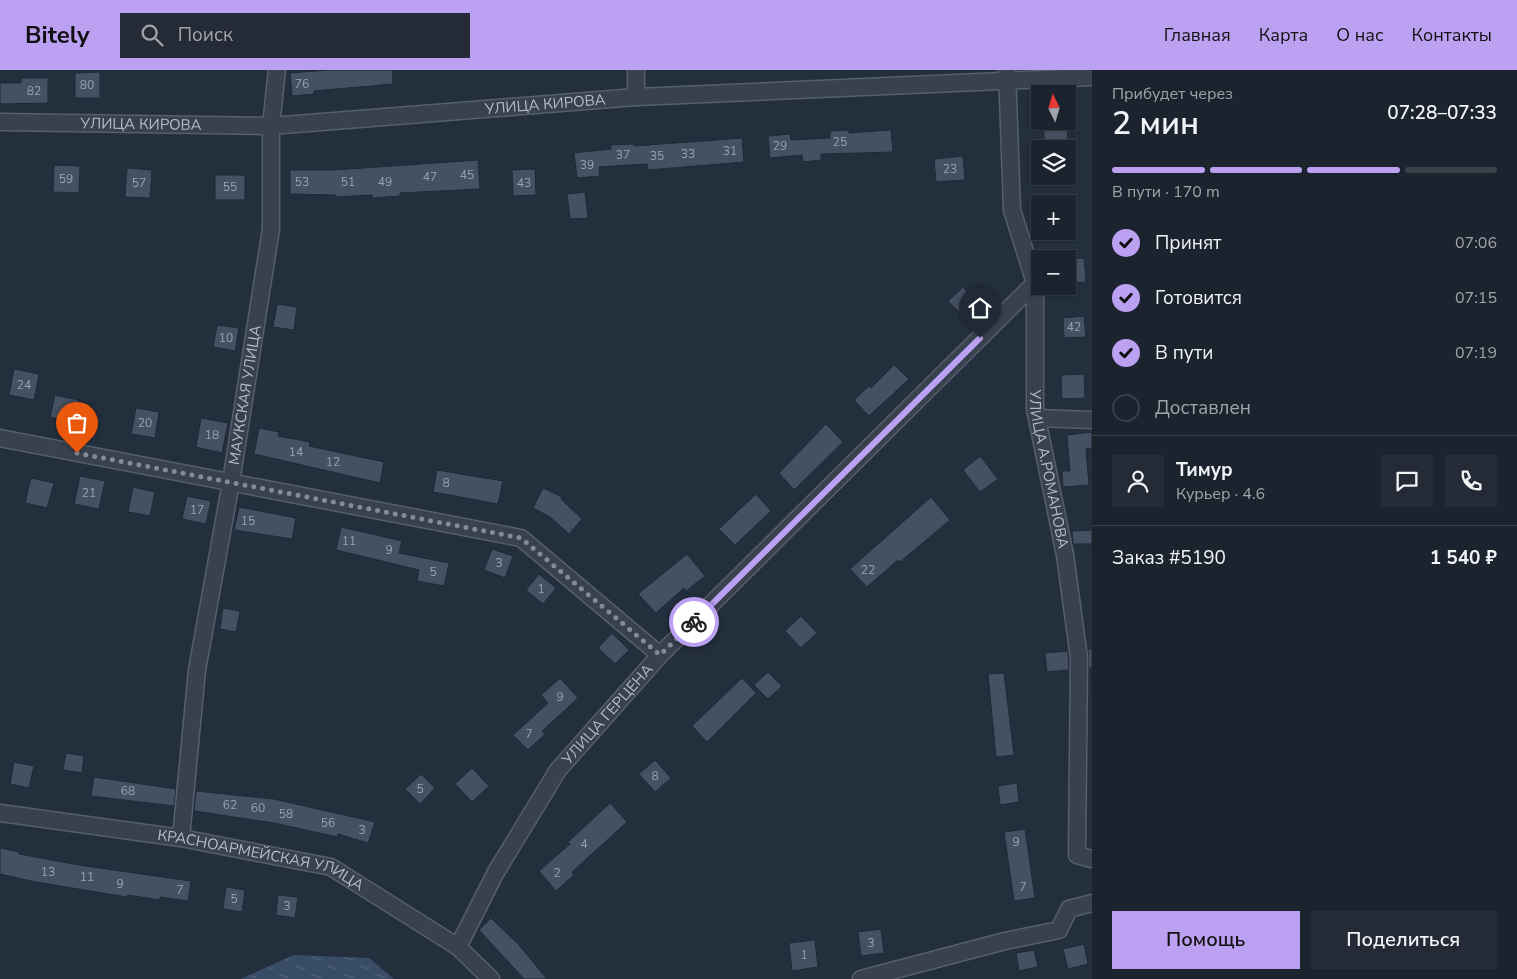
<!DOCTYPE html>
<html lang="ru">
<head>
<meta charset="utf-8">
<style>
	body { margin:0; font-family:"Nunito Sans",sans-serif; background:#242b36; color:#f1f3f6; height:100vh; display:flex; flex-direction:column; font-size:19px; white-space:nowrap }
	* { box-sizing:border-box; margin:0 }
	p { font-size:16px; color:#a0a4aa }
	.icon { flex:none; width:28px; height:28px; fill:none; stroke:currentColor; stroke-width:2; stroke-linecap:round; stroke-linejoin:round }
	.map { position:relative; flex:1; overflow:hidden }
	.panel { display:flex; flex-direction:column; background:#1b232e; width:425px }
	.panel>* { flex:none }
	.needle { width:32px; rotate:355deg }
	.buttons { position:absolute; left:1031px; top:15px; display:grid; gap:10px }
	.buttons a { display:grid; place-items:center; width:45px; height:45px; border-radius:0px; background:#1b232e; box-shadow:0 1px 4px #0004,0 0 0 1px #39404a; font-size:25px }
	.pin { position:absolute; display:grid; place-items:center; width:42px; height:42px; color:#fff; margin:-51px -21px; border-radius:50% 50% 50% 0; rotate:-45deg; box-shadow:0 0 5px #0007 }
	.pin .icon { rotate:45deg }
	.courier { position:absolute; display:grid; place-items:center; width:50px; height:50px; margin:-25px; border:4px solid #bca0f2; border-radius:50%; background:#fff; color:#222; box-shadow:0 1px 6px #0007 }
	.summary em { font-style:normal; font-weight:600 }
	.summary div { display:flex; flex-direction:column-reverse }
	.summary { display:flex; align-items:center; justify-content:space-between; height:85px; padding:0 20px }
	h1 { font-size:32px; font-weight:600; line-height:38px }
	.bar { display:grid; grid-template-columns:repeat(4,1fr); gap:8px 5px; align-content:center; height:60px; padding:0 20px }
	.bar i { height:6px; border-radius:4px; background:#39404a }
	.bar .selected { background:#bca0f2 }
	.bar p { grid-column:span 4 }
	.line { display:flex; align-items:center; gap:12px; padding:0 20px; border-top:1px solid #39404a }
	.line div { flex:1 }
	.round { display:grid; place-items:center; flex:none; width:52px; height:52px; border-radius:0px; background:#242b36 }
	ol { padding:0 20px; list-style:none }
	li { display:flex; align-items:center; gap:15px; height:55px }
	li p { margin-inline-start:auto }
	li .icon { padding:5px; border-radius:50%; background:#bca0f2; color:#111; stroke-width:4 }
	li:last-child { color:#a0a4aa }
	li i { width:28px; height:28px; border:2px solid #39404a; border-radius:50% }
	.action { display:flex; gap:10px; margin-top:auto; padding:10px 20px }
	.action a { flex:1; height:58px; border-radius:0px; background:#bca0f2; color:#111; font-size:20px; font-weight:600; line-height:58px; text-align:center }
	.action a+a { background:#242b36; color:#f1f3f6 }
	header { display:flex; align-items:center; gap:30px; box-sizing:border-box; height:70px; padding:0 25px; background:#bca0f2; color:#111 }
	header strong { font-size:24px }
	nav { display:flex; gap:28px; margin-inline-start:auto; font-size:18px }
	.search { width:350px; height:45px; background:#242b36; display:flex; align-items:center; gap:12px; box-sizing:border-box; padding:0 18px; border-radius:0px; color:#a0a4aa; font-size:19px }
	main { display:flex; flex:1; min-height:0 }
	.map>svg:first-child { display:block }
</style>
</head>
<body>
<header>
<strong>Bitely</strong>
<div class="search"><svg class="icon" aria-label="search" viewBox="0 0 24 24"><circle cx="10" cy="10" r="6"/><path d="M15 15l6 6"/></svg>Поиск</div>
<nav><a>Главная</a><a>Карта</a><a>О нас</a><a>Контакты</a></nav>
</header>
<main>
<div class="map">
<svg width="1092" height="909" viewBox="0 0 1092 909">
	<defs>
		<pattern id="water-ripples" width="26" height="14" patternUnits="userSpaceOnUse" patternTransform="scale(1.25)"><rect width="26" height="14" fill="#394c67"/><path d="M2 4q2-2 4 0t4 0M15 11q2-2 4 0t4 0" fill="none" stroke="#53647b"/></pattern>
	</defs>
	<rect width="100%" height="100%" fill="#242f3e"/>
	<polygon fill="url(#water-ripples)" points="294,885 369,888 394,909 241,909"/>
	<g fill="#455162" stroke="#1f2835">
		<polygon points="328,0 392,0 393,14 314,21 314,24 292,26 290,3"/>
		<polygon points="100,2 100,28 75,28 75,3"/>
		<polygon points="21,8 48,8 48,33 0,34 0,13 21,13"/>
		<polygon points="1067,53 1068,76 1045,77 1043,55"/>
		<polygon points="849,60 849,63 891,60 893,82 821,84 821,90 803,92 802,85 770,88 768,66 790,64 791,70 830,68 830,61"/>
		<polygon points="742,68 744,92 648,100 647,94 599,97 600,106 577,108 574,83 611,79 611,75 634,74 635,76"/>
		<polygon points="963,86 965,110 936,112 934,89"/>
		<polygon points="478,90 480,119 400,123 400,126 372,128 372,125 336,127 335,125 290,124 290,100 334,100"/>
		<polygon points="54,95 80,96 79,123 53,122"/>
		<polygon points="127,98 152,100 150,128 125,127"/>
		<polygon points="535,99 536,125 513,126 512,100"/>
		<rect x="215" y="105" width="30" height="25"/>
		<polygon points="585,122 588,148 570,149 567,124"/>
		<polygon points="1084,188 1086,212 1068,213 1068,189"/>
		<polygon points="963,217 980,235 966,249 948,231"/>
		<polygon points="277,234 297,237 294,260 273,257"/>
		<polygon points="1084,246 1086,267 1064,268 1063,248"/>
		<polygon points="217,255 239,258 235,281 213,277"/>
		<polygon points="894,295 909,309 869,346 854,330 869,316 871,318"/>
		<polygon points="14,299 39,304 34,330 9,325"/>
		<polygon points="1084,304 1085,328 1062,329 1061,305"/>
		<polygon points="55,325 79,330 72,353 50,347"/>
		<polygon points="136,338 159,342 155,368 131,364"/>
		<polygon points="201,348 228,353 222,383 196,377"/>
		<polygon points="826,354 843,372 794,420 779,403"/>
		<polygon points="259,358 279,362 278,366 310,372 309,376 384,392 380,413 254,384"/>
		<polygon points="1092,362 1092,378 1086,379 1089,415 1063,417 1062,401 1070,401 1067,365"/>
		<polygon points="980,386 998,409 980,422 963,400"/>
		<polygon points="437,400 503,411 498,434 433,422"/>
		<polygon points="80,406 105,411 99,439 74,434"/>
		<polygon points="31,408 54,413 47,438 25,433"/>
		<polygon points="133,417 155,422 150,446 128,442"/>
		<polygon points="543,418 562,427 561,429 582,449 569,464 550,447 533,438"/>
		<polygon points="756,424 771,441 735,475 719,459"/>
		<polygon points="187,426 211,431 206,454 182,449"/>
		<polygon points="931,427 950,450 900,492 898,490 867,517 850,499"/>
		<polygon points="239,437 296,448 292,469 234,460"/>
		<polygon points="341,457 402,471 399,483 449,493 444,516 417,511 419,500 336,480"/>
		<polygon points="1092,460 1092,474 1073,474 1072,461"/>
		<polygon points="492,479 513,486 505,508 484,500"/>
		<polygon points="687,484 705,506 686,521 684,518 656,543 638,524"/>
		<polygon points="539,504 556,518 543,534 526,520"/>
		<polygon points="223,538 240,541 236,562 220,559"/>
		<polygon points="801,546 817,563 801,578 785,561"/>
		<polygon points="612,563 629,580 615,594 598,578"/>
		<polygon points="1088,579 1092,579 1092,598 1089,598"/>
		<polygon points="1068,581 1069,600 1047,602 1045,583"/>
		<polygon points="768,602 782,616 768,629 754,615"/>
		<polygon points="1004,603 1014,685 996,687 988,604"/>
		<polygon points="560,608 578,628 542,661 545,664 528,680 513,665 548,633 541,625"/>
		<polygon points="742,608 756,623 707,672 692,656"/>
		<polygon points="66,683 84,686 82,703 63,700"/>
		<polygon points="655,690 671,708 655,722 639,704"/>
		<polygon points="14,692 34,696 29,718 10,714"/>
		<polygon points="472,698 489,716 472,732 455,714"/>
		<polygon points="421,704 435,718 420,734 405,719"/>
		<polygon points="94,707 176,719 174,736 91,726"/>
		<polygon points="1017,713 1019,732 1000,735 998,716"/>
		<polygon points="196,721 274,729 375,752 368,773 338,764 337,767 274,753 194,741"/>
		<polygon points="610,733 627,752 572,802 574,805 556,821 539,801 570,774 568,772"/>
		<polygon points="1025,759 1035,828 1014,831 1004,762"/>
		<polygon points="0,778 19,782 19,784 79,795 191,811 188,831 160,827 160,830 128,825 127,827 36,812 0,804"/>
		<polygon points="226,817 245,820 242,842 223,839"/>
		<polygon points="278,825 298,827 295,848 276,845"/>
		<polygon points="491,848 519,875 547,909 524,909 479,860"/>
		<polygon points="881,859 884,883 861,886 858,862"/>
		<polygon points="815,870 818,897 792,901 789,873"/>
		<polygon points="1084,874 1088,894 1068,899 1063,879"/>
		<polygon points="1034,880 1038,897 1019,901 1016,883"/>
	</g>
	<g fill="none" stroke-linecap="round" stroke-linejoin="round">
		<g stroke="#565f6c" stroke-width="19">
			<g id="minor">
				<polyline points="636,0 636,27"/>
				<path id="s1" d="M1007,0L1012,140L1035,213V339L1065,485L1079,588L1077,785L1092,789"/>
				<path id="s2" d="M0,52L271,56L636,27L1092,7"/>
				<polyline points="1037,348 1092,350"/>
				<polyline points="0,368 521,468 660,585"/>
				<path id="s3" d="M0,743L181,768L331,797L458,877L491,909"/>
				<path id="s4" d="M181,768L197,600L231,412L271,159V56L277,0"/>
				<path id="s5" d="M458,877L496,802L558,700L660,585L1035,213"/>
				<polyline points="861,909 1005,871 1059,860 1069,839 1092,833"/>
			</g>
		</g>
		<use href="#minor" stroke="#38414e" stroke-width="16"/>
	</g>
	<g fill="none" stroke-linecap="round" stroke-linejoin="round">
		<polyline stroke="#828b98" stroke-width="5" stroke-dasharray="0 9" points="77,383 521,468 660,585 694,552"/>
		<polyline stroke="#bca0f2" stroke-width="6" points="694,552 980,268"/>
	</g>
	<g text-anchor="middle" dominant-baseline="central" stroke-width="4" stroke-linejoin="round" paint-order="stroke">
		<g font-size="12" fill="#98a1af">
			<text x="302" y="14">76</text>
			<text x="87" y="15">80</text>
			<text x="34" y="21">82</text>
			<text x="840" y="72">25</text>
			<text x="780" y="76">29</text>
			<text x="730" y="81">31</text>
			<text x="688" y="84">33</text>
			<text x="623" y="85">37</text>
			<text x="657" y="86">35</text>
			<text x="587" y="95">39</text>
			<text x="950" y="99">23</text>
			<text x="467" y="105">45</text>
			<text x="430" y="107">47</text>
			<text x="66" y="109">59</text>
			<text x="302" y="112">53</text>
			<text x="348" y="112">51</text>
			<text x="385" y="112">49</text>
			<text x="139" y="113">57</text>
			<text x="524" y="113">43</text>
			<text x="230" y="117">55</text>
			<text x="1074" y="257">42</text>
			<text x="226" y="268">10</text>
			<text x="24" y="315">24</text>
			<text x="145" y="353">20</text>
			<text x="212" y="365">18</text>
			<text x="296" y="382">14</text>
			<text x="333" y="392">12</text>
			<text x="446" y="413">8</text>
			<text x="89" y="423">21</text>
			<text x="197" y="440">17</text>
			<text x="248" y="451">15</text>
			<text x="349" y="471">11</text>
			<text x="389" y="480">9</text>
			<text x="499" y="493">3</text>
			<text x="868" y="500">22</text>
			<text x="433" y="502">5</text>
			<text x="541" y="519">1</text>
			<text x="560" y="627">9</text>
			<text x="529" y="664">7</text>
			<text x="655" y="706">8</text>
			<text x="420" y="719">5</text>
			<text x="128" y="721">68</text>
			<text x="230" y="735">62</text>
			<text x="258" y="738">60</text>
			<text x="286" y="744">58</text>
			<text x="328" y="753">56</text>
			<text x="362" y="760">3</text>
			<text x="1016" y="772">9</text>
			<text x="584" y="774">4</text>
			<text x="48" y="802">13</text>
			<text x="557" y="803">2</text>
			<text x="87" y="807">11</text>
			<text x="120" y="814">9</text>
			<text x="1023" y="817">7</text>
			<text x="180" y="820">7</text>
			<text x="234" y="829">5</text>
			<text x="287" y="836">3</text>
			<text x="871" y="873">3</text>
			<text x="804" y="885">1</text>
		</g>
		<g font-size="15" fill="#b4bcc9" stroke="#1d2633">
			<text stroke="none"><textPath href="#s2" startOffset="546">УЛИЦА КИРОВА</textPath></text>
			<text stroke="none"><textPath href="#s2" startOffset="141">УЛИЦА КИРОВА</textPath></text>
			<text stroke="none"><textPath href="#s4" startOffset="448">МАУКСКАЯ УЛИЦА</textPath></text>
			<text stroke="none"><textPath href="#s1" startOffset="404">УЛИЦА А.РОМАНОВА</textPath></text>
			<text stroke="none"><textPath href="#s5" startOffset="278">УЛИЦА ГЕРЦЕНА</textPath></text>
			<text stroke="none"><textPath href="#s3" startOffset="266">КРАСНОАРМЕЙСКАЯ УЛИЦА</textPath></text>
		</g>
	</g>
</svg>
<div class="buttons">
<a><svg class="needle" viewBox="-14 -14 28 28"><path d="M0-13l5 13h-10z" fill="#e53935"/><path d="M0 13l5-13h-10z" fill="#a0a4aa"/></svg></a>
<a><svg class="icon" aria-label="layers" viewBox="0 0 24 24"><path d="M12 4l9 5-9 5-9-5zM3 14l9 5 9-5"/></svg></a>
<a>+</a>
<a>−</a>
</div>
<div class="pin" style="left:77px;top:383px;background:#ea580c"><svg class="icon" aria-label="bag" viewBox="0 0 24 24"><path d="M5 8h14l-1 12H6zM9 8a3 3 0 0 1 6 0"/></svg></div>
<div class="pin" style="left:980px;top:268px;background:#1f2937"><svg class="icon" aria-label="home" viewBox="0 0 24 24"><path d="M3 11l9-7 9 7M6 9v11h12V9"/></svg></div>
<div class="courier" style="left:694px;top:552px"><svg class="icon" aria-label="bike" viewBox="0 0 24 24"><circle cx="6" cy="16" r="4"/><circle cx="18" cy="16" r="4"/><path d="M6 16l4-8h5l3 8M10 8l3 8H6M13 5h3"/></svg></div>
</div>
<section class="panel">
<div class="summary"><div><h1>2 мин</h1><p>Прибудет через</p></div><em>07:28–07:33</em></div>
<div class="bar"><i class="selected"></i><i class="selected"></i><i class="selected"></i><i></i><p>В пути · 170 m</p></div>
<ol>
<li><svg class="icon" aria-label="check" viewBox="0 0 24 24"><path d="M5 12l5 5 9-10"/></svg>Принят<p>07:06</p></li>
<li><svg class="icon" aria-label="check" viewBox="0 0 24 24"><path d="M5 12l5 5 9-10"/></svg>Готовится<p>07:15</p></li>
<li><svg class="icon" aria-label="check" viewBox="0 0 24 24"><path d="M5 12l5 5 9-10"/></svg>В пути<p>07:19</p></li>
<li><i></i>Доставлен</li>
</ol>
<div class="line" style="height:90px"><a class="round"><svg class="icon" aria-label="person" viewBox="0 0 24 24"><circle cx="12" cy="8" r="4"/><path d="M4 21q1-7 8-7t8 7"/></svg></a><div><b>Тимур</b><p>Курьер · 4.6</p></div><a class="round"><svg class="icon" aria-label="chat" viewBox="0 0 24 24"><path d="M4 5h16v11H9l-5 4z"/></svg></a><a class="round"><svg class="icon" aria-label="phone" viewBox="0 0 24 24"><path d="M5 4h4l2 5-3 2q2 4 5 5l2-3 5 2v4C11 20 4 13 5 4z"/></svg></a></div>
<div class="line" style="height:65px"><div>Заказ #5190</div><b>1 540 ₽</b></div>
<div class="action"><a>Помощь</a><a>Поделиться</a></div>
</section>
</main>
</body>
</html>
